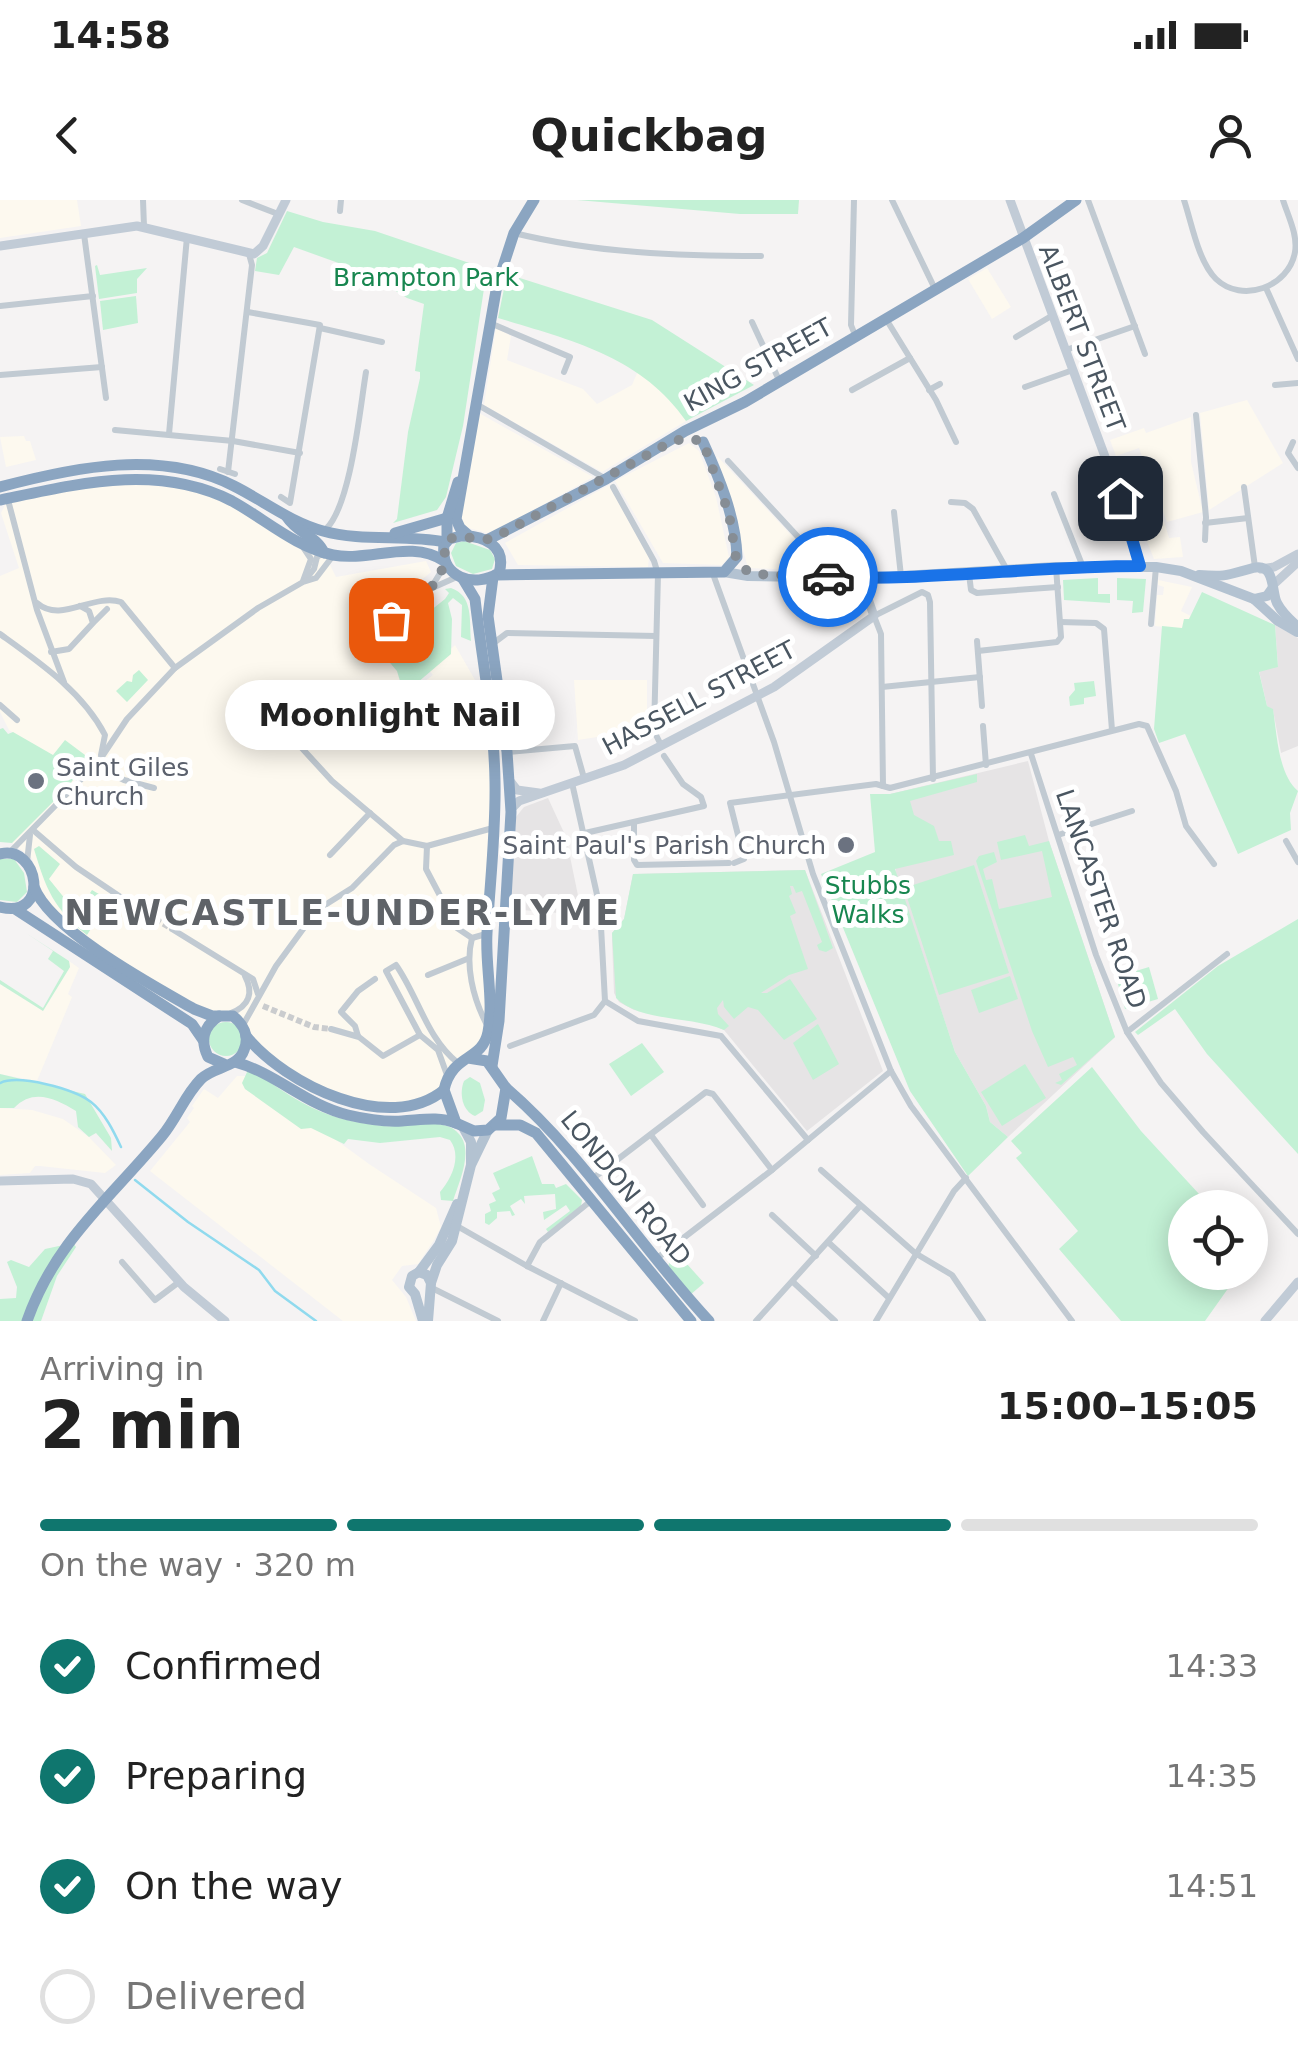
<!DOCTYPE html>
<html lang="en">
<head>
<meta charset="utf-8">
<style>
	body { margin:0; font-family:"DejaVu Sans",sans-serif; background:#f6f6f6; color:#222; height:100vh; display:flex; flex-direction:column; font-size:38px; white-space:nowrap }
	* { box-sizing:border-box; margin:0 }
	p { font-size:32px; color:#767676 }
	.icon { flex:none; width:55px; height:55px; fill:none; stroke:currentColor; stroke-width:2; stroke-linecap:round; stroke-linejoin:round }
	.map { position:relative; height:1121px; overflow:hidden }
	.panel { display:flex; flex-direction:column; background:#fff; flex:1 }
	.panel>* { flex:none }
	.fabs { position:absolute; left:1168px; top:990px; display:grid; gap:20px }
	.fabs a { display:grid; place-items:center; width:100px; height:100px; border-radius:50%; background:#fff; box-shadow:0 5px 25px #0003; font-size:50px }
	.pin { position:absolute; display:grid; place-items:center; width:85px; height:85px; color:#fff; margin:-42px; border-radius:20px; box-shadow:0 5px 15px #0006 }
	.courier { position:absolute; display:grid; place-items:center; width:100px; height:100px; margin:-50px; border:8px solid #1a73e8; border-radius:50%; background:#fff; color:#222; box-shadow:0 2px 12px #0007 }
	.bubble { position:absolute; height:70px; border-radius:35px; background:#fff; box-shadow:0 5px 25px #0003; font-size:32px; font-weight:600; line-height:70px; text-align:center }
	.summary em { font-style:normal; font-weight:600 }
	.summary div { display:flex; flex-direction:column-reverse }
	.summary { display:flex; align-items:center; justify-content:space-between; height:170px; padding:0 40px }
	h1 { font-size:65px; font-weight:600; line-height:75px }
	.bar { display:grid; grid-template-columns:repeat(4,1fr); gap:15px 10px; align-content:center; height:120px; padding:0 40px }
	.bar i { height:12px; border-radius:8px; background:#e0e0e0 }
	.bar .active { background:#0f766e }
	.bar p { grid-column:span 4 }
	ol { padding:0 40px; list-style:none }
	li { display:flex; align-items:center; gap:30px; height:110px }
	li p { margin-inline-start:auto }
	li .icon { padding:10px; border-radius:50%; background:#0f766e; color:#fff; stroke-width:4 }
	li:last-child { color:#767676 }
	li i { width:55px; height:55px; border:5px solid #e0e0e0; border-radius:50% }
	.status { display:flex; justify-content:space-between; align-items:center; height:70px; padding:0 50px; background:#fff; direction:ltr }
	.status svg { height:28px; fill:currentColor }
	header { display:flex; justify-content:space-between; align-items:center; height:130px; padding:0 40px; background:#fff; font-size:45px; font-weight:600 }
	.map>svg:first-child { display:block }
</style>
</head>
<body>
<div class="status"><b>14:58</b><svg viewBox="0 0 49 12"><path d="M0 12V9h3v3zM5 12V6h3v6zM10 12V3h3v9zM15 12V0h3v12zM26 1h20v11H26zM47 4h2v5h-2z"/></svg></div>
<header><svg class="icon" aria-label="back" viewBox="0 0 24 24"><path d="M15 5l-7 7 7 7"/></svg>Quickbag<svg class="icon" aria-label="person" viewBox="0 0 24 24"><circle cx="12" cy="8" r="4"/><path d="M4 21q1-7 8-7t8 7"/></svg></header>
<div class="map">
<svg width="1298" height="1121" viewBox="0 0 1298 1121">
	<rect width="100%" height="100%" fill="#f5f3f3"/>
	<g fill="#fdf9ef">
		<polygon points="0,0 77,0 81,26 0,38"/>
		<polygon points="987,68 1011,107 992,119 968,79"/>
		<polygon points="496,128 511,136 507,160 583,189 597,204 632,185 638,171 674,203 686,221 602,272 484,205"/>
		<polygon points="1247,200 1283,263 1209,310 1200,213"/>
		<polygon points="479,213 593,277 498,330 487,333 465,327 460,320"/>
		<polygon points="1191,217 1191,262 1203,312 1167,322 1139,248 1116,256 1110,240 1144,228 1146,233"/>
		<polygon points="24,236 26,241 30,241 36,260 6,267 0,237"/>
		<polygon points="689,243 699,251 716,297 729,357 722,365 663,363 615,281"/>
		<polygon points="717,256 817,363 820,371 748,368"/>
		<polygon points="103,280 211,292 324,353 336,377 426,361 431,372 355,435 362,443 380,451 397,471 404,497 433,475 429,470 455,445 479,487 481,499 477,516 490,515 494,550 488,835 447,877 427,903 353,903 270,859 240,822 212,816 67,728 43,696 32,658 12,643 67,588 87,562 79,551 53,556 9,530 0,512 0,376 19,368 1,313 8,299"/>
		<polygon points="609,285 649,358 648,367 518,365 505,343"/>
		<polygon points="1164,321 1169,338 1180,337 1183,357 1154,359 1142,329"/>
		<polygon points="1158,380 1192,387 1181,411 1191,416 1182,429 1155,426 1157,395 1163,395 1164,387 1158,385"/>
		<polygon points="574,480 647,480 647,522 621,523 617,534 578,540"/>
		<polygon points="69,761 79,768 68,794 72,797 37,881 0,874 0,784 43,811 70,767"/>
		<polygon points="237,876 248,876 369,964 436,1008 441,1027 434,1040 418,1064 402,1066 392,1080 406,1097 416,1121 343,1121 150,971 190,922 187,918 194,908 192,906 204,889 218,898"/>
		<polygon points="0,908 32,910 63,919 89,937 116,965 105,973 40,966 35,966 30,973 0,975"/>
	</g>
	<g fill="#e6e4e5">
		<polygon points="1275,425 1298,438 1298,546 1281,553 1273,510 1267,506 1259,471 1278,466"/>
		<polygon points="1028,561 1049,641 1115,837 1008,937 990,922 986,906 955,852 896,675 890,594"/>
		<polygon points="548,598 566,637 582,715 510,709 516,617 524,607"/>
		<polygon points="805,670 883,871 807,931 724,830 706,822 634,810 619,802 614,793 612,740 612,733 624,719 633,674"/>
	</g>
	<g fill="#c3f1d5">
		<polygon points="577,0 799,0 798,14 740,14"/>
		<polygon points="287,11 323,22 375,31 487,69 463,226 446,297 437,310 393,323 397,319 408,232 420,178 420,172 415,171 424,104 407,98 369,74 294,47 279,75 255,71 257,58 267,53"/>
		<polygon points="97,65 100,75 147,68 137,79 137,93 99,99 95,66"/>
		<path d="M507,74L652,120L754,185L686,221C641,156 570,140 498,118Z"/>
		<polygon points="136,96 138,123 103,130 100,101"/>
		<polygon points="464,341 490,350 495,359 492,369 473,374 456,366 451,353 456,343"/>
		<polygon points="1098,378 1098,394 1110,394 1110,403 1064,400 1063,380"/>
		<polygon points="1117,378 1146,379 1143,412 1132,413 1133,401 1117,400"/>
		<path d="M451,388C474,396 469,421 471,441L461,437L462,405L453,398L448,403L452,419L451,454L404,494L397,471L380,451L445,399L449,393L445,389Z"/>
		<path d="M1202,392L1275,425L1278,467L1259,472L1267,506L1273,509C1277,534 1278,574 1298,591L1290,613L1291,630L1238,654L1185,534L1159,543L1154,529L1162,426L1182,428L1184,419H1189Z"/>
		<polygon points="139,470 148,480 127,502 116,491 127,481 132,482 133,475"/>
		<polygon points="1094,481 1096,496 1084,498 1084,504 1070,506 1069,497 1075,490 1074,483"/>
		<polygon points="3,528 8,534 13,532 53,555 65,540 89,558 67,588 12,643 0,642 0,529"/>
		<polygon points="977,574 977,582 910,601 914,615 934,626 939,641 951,641 954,655 895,669 955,852 986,906 990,922 1008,937 968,976 910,891 821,674 875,652 870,594 890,594"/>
		<polygon points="1025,635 1029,646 1049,641 1115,837 1061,885 1055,883 1062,880 1059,874 1077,865 1073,857 1048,867 1032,831 976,661 979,656 994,652 997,662 983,669 986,680 992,679 999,709 1052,697 1042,651 1001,660 997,642"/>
		<path d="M39,646L60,664L49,679L70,705L90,718L101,701L90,693L92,690L109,700L87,735C53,708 46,689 34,649Z"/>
		<polygon points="0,659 14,659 24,673 27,692 17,702 0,700"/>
		<polygon points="974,665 1009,773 939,795 904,688"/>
		<path d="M805,670L833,748L826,752L819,750L817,745L822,742L802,691L796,693L793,686H790L792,694L789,696L796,713L790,716L808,769L789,775L761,793H767L790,779L817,819L784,840L758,810L748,807L734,819L724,807L723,800L717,808L718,814L729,826L724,830C693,816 639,822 616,798L612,733L624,719L633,674Z"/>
		<polygon points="1298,719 1298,954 1207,854 1175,809 1138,835 1135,832 1218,766"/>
		<polygon points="26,733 69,761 70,767 43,811 0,784 0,780 43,808 64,771 48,759 53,751"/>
		<polygon points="1149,767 1158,799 1125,809 1116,777"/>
		<polygon points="1010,776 1018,799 979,813 971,790"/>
		<circle cx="226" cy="839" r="17"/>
		<polygon points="818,824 839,864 813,880 793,843"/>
		<polygon points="642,843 664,872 631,896 609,864"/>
		<polygon points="1025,864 1046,898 1002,926 981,892"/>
		<polygon points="1092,867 1141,931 1211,1007 1185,1008 1185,1072 1239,1073 1205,1121 1121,1121 1059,1049 1078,1031 1016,958 1022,953 1011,941"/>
		<path d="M248,870C267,879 283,892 301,902C328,917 354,923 384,926C404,928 444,915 459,934C474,951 459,982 453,1001L441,1000L440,992C452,978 462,956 450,940L440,937L380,943L348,939L344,944L311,928L301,929L245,889L242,883Z"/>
		<path d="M0,874L85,894L111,938L112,951L96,933L89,937L78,927L76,911C55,898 33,888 14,908H0Z"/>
		<path d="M470,877L480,883L485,900L483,911L475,916C462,911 459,893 464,881Z"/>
		<polygon points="532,956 542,984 554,984 556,988 566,984 582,1000 581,1006 548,1032 546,1029 570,1011 566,1005 544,1020 543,1012 556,1009 555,994 524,996 525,1004 521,999 510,1006 515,1015 512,1016 510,1011 497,1012 497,1018 489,1025 485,1023 485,1014 491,1011 489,1004 496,1001 492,993 500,989 493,973"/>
		<polygon points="73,1043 76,1047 57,1076 41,1121 0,1121 0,1099 16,1098 17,1087 7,1062 11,1060 29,1067 45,1049"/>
		<polygon points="678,1054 704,1083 690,1095 668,1070 670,1056"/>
	</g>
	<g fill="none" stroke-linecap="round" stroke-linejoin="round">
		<g stroke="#90daee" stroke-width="2.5">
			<path d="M0,883C19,874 74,889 91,902C105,913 114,932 121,947"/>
			<polyline points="135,980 188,1022 259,1070 275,1091 316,1121"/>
		</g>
		<g stroke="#caccce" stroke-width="6" stroke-dasharray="6 3" stroke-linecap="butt">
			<polyline points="125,700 172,729"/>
			<polyline points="263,806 314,827 331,829"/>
		</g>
		<g stroke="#c1cad2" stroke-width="6">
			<polyline points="143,0 144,26"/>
			<polyline points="242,0 278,14"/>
			<polyline points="854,0 851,125 855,135"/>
			<polyline points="892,0 935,89"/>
			<polyline points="1088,0 1145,154"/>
			<path d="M1184,0C1192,24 1198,61 1216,79C1242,104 1289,87 1295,52C1298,35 1288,16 1283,0"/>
			<polyline points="340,11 341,0"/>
			<path d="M514,33C595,53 679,56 761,56"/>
			<polyline points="84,34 106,198"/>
			<polyline points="1266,88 1298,159"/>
			<polyline points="0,106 93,96"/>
			<polyline points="248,112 320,125 290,303 281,297"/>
			<polyline points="886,119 936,200 956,242"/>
			<polyline points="752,122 779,180"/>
			<polyline points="490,123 570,157 564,172"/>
			<polyline points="320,128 382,142"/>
			<polyline points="1016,137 1053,115"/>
			<polyline points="1066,150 1135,126"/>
			<polyline points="0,175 102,167"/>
			<polyline points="1275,185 1298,183"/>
			<polyline points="1025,187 1073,170"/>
			<polyline points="852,190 910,158"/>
			<polyline points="929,190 940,184"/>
			<polyline points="478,205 606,279"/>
			<polyline points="1196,215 1206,317 1205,340"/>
			<polyline points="115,230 233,241 300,253"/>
			<polyline points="169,234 187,37"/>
			<polyline points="1293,242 1288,253 1298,268"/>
			<polyline points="728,261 835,377"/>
			<polyline points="220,269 235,274"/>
			<polyline points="228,272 252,65 249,54"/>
			<polyline points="613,287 654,361 658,374 654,531 661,545"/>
			<polyline points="1244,287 1255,367"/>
			<polyline points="1054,294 1083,367"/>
			<polyline points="8,300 37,410 64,482"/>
			<polyline points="951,302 965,303 973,309 1007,370"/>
			<polyline points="894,312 901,376"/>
			<polyline points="1205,323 1248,318"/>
			<path d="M326,329C351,305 360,208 366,172"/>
			<polyline points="303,347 311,359 303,381"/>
			<polyline points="713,374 774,542 813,674 891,871 911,906 1072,1121"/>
			<polyline points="969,374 971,390 977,393 1058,387"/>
			<polyline points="306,379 314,369 317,357 323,353"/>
			<polyline points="431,388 445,365"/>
			<path d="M37,403C61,424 93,393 121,402L175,468"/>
			<polyline points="94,422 107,409"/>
			<polyline points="1060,422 1096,423 1104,429 1112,530"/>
			<polyline points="1151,424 1156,367"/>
			<path d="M0,434C39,462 83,492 105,535L101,555"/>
			<polyline points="977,441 982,506"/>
			<polyline points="491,445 507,433 656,436"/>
			<polyline points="355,450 430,389 459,376"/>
			<polyline points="978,451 1057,442 1061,437 1056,367"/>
			<polyline points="51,452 69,449 93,423 89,411 80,406"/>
			<polyline points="882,487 980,477"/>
			<polyline points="0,505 17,520"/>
			<polyline points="983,526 986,565"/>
			<polyline points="299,545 332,581 403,641"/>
			<polyline points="508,552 575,546 584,578"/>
			<polyline points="1031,554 1096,755 1127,832 1161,883 1203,932 1298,1034"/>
			<polyline points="95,566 124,580 154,588"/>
			<polyline points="572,583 600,708 605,801"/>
			<polyline points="883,586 881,434 874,416 922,392 928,395 930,402 933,579"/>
			<polyline points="634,623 634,660 637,665 729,663"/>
			<polyline points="33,630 76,667 125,700"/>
			<polyline points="585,633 704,606 701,597 683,584 664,556"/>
			<polyline points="1058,635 1132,611"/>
			<polyline points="1286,641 1298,662"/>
			<polyline points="427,646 426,669 457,728 472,738 486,734"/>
			<polyline points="11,651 99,561 127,519 175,468 258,408 303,382 316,378 332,357"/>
			<polyline points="330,655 370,613"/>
			<polyline points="27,662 30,635"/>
			<polyline points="734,663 744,659 730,603 876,584 890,588 1139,524 1147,526 1176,591 1186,626 1214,664"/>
			<polyline points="172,729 253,779 258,794"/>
			<path d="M472,738C465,765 473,798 486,823"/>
			<polyline points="428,775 467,759"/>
			<polyline points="605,801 638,821 721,836 808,940"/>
			<path d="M231,813C249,806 254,793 245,776"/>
			<polyline points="243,825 276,766 317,710 352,688 394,645 403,641 427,646 493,628"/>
			<polyline points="331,829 359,837 383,856 420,835"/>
			<polyline points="1127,832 1227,754"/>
			<polyline points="358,836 355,826 341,812 358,791 375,779"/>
			<polyline points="510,846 594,815 605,801"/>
			<path d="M447,875L438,850L420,835L386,771L396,765C418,796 427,839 458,863"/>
			<polyline points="651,935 703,1005"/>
			<polyline points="821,970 915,1053 952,1075 983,1121"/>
			<polyline points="592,979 706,892 713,894 772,970"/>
			<polyline points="772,1015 816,1056"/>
			<polyline points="457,1026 527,1066 635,1121"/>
			<polyline points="828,1042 889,1098"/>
			<polyline points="656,1059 772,970 891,871"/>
			<polyline points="122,1062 155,1100 179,1082"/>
			<polyline points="527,1066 540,1042 592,1000"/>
			<polyline points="793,1082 835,1121"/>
			<polyline points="432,1088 498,1121"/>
			<polyline points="543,1121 561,1083"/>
			<polyline points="756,1121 860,1006"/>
			<polyline points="876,1121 954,991 966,978"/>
		</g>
		<g stroke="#c1cbd6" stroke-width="9">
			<polyline points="1010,0 1107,262 1140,366"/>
			<polyline points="0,46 137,26 254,54 263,46 286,0"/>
			<polyline points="1261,369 1274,367 1298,354"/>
			<polyline points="1273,385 1298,362"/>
			<polyline points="510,581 517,590 539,593"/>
			<polyline points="511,609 519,601 624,565 774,487 874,416 868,399 867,378"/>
			<polyline points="0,981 73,979 91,984 184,1087 225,1121"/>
			<polyline points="1265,1121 1298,1082"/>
		</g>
		<g stroke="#b3c2d1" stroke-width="10">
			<polyline points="724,372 748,376 867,378 1056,367 1156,367 1181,371 1254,399 1267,396 1272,389"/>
			<path d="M1199,375C1228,377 1227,375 1253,368C1276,362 1271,392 1277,403C1282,413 1290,420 1298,427"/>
			<polyline points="1254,399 1278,421 1297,432"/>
			<polyline points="464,929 471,942 471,964"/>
			<polyline points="419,1072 439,1045 457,1004"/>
			<polyline points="431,1083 437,1065 452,1041 471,965 488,930"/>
			<polyline points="423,1121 415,1094 409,1087 412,1076 419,1072 427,1075 431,1083 428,1121"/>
		</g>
		<g stroke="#8ba5c1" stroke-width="11">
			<path d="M0,287C75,267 161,249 234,286C264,301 290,322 323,331C363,342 405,334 445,342"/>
			<path d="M0,300C77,284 157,263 232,301C265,319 295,347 333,355C370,362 411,339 444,361"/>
			<path d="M287,317C297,333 317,336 324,353"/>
			<polyline points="395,333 447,318"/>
			<polyline points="468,335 460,328 456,319 497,85 514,33 534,0"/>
			<path d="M461,336C484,335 507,346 499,373C474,389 440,377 444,345L449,339Z"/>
			<polyline points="487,340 606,279 685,231 745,202 1023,38 1076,0"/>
			<polyline points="447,341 447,318 458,282"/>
			<path d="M496,375L724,372L737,357C736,318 719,277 703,242"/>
			<path d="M463,379L475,399C482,460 494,520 495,581C496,632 490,682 487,733C485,765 494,801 488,832C482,862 452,853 444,890L456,923L474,931L488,930L501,918L506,888L487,861L468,858"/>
			<path d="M0,654C39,644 51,720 0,707"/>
			<polyline points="15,709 192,824 203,840"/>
			<path d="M219,816C203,827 200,840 208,857L224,864"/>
			<path d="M246,836C286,885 389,935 444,890"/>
			<path d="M235,862C276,873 306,905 348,915C365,919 384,922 402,921C421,920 438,916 456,923"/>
			<polyline points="492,866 499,821 511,612 507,552 488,416 493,377"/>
			<path d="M506,888C584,955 639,1046 709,1121"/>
			<polyline points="496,925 520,925 536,933 691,1121"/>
			<path d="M27,1121C55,1041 110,999 162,936C177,918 185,895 201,879C214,866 238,868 244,850C250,836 243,824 233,816H212L194,809C152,785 50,730 34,687"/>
		</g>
	</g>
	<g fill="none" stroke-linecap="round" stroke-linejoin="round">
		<path stroke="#868d94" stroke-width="10" stroke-dasharray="0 18" d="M391,420L430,389L441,374L447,340C464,332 478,343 494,338L673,241L689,238L703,242L729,314L736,358L746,370L754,374L828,377"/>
		<path stroke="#1a73e8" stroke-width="12" d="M828,377C932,381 1036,366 1140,366L1120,298"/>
	</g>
	<g fill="#6b7280" stroke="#fff" stroke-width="4">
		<circle cx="36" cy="581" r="10"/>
		<circle cx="846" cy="645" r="10"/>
	</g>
	<g text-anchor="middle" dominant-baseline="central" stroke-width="10" stroke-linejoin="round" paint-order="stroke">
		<g font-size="25" fill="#17864f" stroke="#fff">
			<text x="426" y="77">Brampton Park</text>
			<text x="868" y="685">Stubbs<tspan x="868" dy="29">Walks</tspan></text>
		</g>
		<g font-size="25" fill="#4a5661" stroke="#fff">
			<text transform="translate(1082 138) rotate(69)">ALBERT STREET</text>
			<text transform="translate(758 165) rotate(-29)">KING STREET</text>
			<text transform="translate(699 498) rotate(-28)">HASSELL STREET</text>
			<text transform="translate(1101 699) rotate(71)">LANCASTER ROAD</text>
			<text transform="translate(626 988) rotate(51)">LONDON ROAD</text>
		</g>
		<g font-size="25" fill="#5b616d" stroke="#fff" text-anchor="start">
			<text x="56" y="567">Saint Giles<tspan x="56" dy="29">Church</tspan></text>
			<text x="826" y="645" text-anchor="end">Saint Paul's Parish Church</text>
		</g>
		<g font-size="35" font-weight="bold" letter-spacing="2.5" fill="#5f6368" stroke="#fff">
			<text x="343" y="713">NEWCASTLE-UNDER-LYME</text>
		</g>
	</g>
</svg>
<div class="fabs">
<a><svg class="icon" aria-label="locate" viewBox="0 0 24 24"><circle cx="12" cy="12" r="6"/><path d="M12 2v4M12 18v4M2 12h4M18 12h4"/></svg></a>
</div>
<div class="pin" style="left:391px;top:420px;background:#ea580c"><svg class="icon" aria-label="bag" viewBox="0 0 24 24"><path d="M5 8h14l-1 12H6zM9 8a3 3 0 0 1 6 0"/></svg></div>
<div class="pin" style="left:1120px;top:298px;background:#1f2937"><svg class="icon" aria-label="home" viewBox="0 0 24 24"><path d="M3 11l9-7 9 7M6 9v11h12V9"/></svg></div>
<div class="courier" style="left:828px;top:377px"><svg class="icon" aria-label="car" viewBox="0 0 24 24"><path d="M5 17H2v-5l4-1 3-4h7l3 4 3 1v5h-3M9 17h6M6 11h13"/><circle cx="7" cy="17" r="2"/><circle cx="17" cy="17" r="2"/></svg></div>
<div class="bubble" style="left:225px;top:480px;width:330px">Moonlight Nail</div>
</div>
<section class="panel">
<div class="summary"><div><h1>2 min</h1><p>Arriving in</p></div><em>15:00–15:05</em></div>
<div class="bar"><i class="active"></i><i class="active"></i><i class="active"></i><i></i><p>On the way · 320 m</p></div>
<ol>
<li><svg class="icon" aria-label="check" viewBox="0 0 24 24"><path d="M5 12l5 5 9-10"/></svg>Confirmed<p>14:33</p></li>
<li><svg class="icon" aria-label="check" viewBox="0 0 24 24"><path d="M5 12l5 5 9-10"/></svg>Preparing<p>14:35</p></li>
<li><svg class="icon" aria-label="check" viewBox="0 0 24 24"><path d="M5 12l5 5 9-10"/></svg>On the way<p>14:51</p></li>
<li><i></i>Delivered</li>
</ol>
</section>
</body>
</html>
